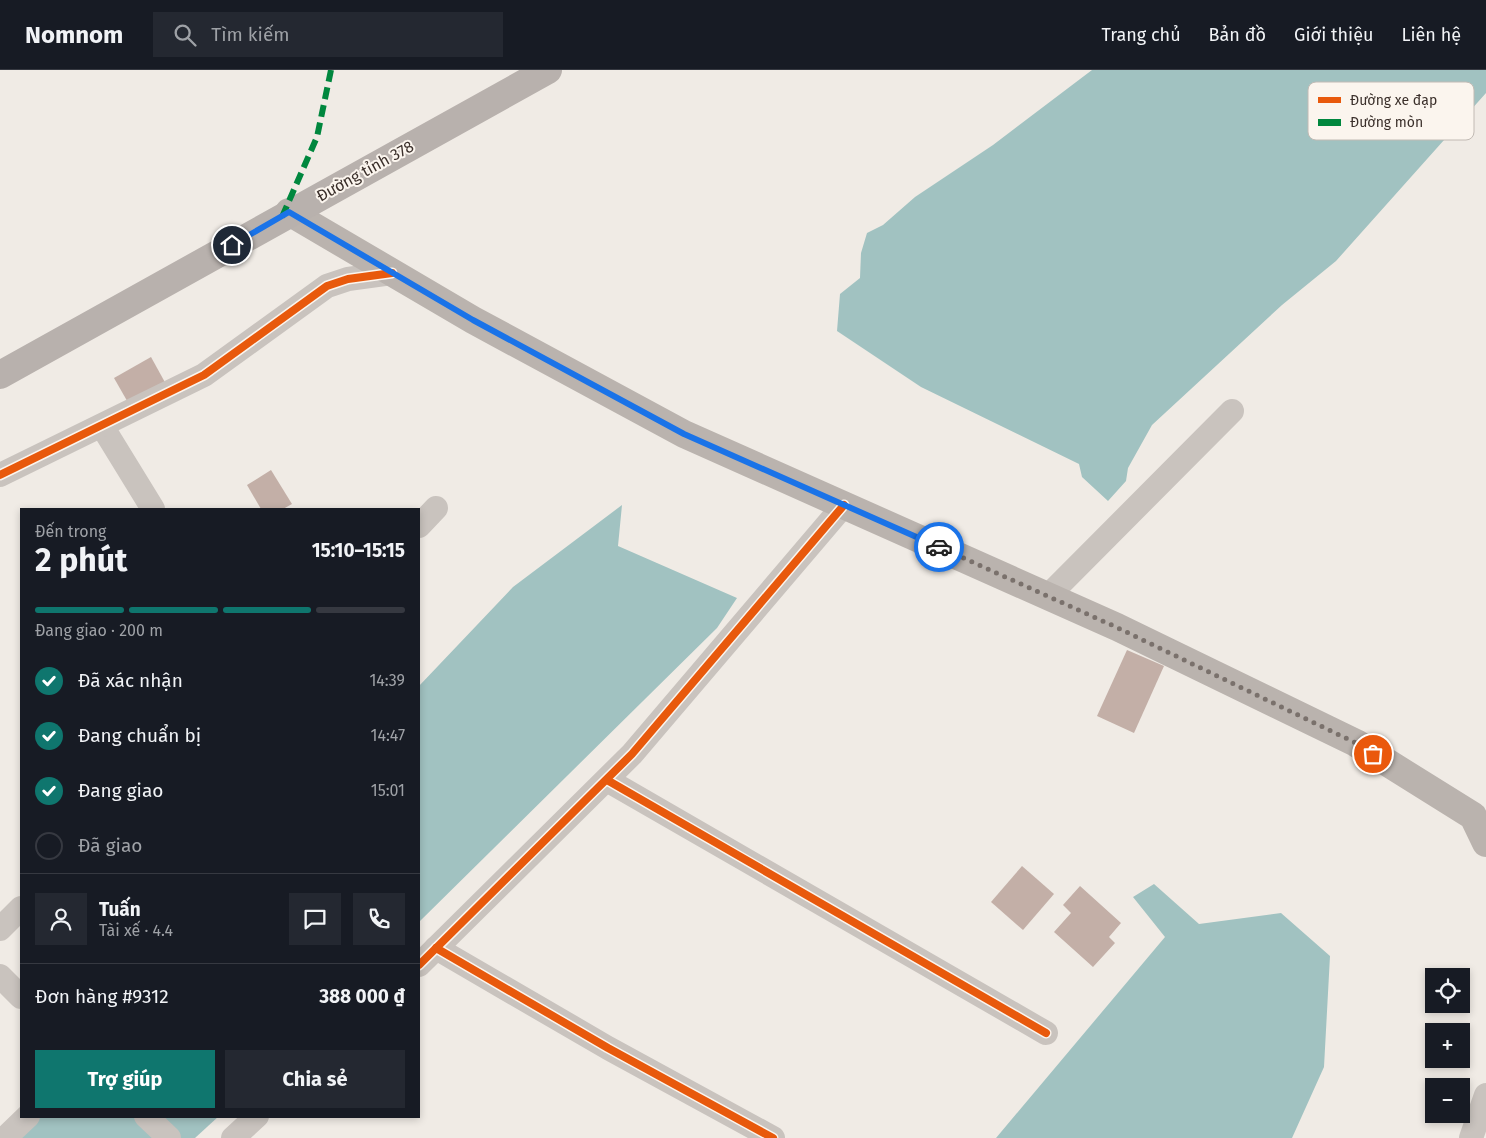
<!DOCTYPE html>
<html lang="vi">
<head>
<meta charset="utf-8">
<style>
	body { margin:0; font-family:"Fira Sans",sans-serif; background:#242831; color:#f1f3f6; height:100vh; display:flex; flex-direction:column; font-size:19px; white-space:nowrap }
	* { box-sizing:border-box; margin:0 }
	p { font-size:16px; color:#9ea1a6 }
	.icon { flex:none; width:28px; height:28px; fill:none; stroke:currentColor; stroke-width:2; stroke-linecap:round; stroke-linejoin:round }
	.map { position:relative; flex:1; overflow:hidden }
	.side { position:absolute; left:20px; top:438px; width:400px; height:610px; display:flex; flex-direction:column; background:#171b24; border-radius:0px; box-shadow:0 2px 8px #0003 }
	.side>* { flex:none }
	.fabs { position:absolute; left:1425px; top:898px; display:grid; gap:10px }
	.fabs a { display:grid; place-items:center; width:45px; height:45px; border-radius:0px; background:#171b24; box-shadow:0 2px 8px #0003; font-size:25px }
	.pin { position:absolute; display:grid; place-items:center; width:42px; height:42px; color:#fff; margin:-21px; border:2px solid #fff; border-radius:50%; box-shadow:0 1px 5px #0007 }
	.courier { position:absolute; display:grid; place-items:center; width:50px; height:50px; margin:-25px; border:4px solid #1a73e8; border-radius:50%; background:#fff; color:#222; box-shadow:0 1px 6px #0007 }
	.headline em { font-style:normal; font-weight:700 }
	.headline div { display:flex; flex-direction:column-reverse }
	.headline { display:flex; align-items:center; justify-content:space-between; height:85px; padding:0 15px }
	h1 { font-size:32px; font-weight:700; line-height:38px }
	.bar { display:grid; grid-template-columns:repeat(4,1fr); gap:8px 5px; align-content:center; height:60px; padding:0 15px }
	.bar i { height:6px; border-radius:4px; background:#363941 }
	.bar .active { background:#0f766e }
	.bar p { grid-column:span 4 }
	.line { display:flex; align-items:center; gap:12px; padding:0 15px; border-top:1px solid #363941 }
	.line div { flex:1 }
	.round { display:grid; place-items:center; flex:none; width:52px; height:52px; border-radius:0px; background:#242831 }
	ol { padding:0 15px; list-style:none }
	li { display:flex; align-items:center; gap:15px; height:55px }
	li p { margin-inline-start:auto }
	li .icon { padding:5px; border-radius:50%; background:#0f766e; color:#fff; stroke-width:4 }
	li:last-child { color:#9ea1a6 }
	li i { width:28px; height:28px; border:2px solid #363941; border-radius:50% }
	.action { display:flex; gap:10px; margin-top:auto; padding:10px 15px }
	.action a { flex:1; height:58px; border-radius:0px; background:#0f766e; color:#fff; font-size:20px; font-weight:700; line-height:58px; text-align:center }
	.action a+a { background:#242831; color:#f1f3f6 }
	header { display:flex; align-items:center; gap:30px; box-sizing:border-box; height:70px; padding:0 25px; background:#171b24; border-bottom:1px solid #363941 }
	header strong { font-size:24px }
	nav { display:flex; gap:28px; margin-inline-start:auto; font-size:18px }
	.search { width:350px; height:45px; background:#242831; display:flex; align-items:center; gap:12px; box-sizing:border-box; padding:0 18px; border-radius:0px; color:#9ea1a6; font-size:19px }
	.map>svg:first-child { display:block }
</style>
</head>
<body>
<header>
<strong>Nomnom</strong>
<div class="search"><svg class="icon" aria-label="search" viewBox="0 0 24 24"><circle cx="10" cy="10" r="6"/><path d="M15 15l6 6"/></svg>Tìm kiếm</div>
<nav><a>Trang chủ</a><a>Bản đồ</a><a>Giới thiệu</a><a>Liên hệ</a></nav>
</header>
<div class="map">
<svg width="1486" height="1068" viewBox="0 0 1486 1068">
	<rect width="100%" height="100%" fill="#f0ebe5"/>
	<g fill="#a1c2c1">
		<polygon points="1092,0 1486,0 1486,23 1336,191 1282,235 1152,355 1128,398 1126,411 1108,431 1082,407 1079,394 921,317 837,261 840,224 860,208 861,183 867,163 883,155 915,127 993,75"/>
		<polygon points="622,435 618,476 737,528 717,558 419,852 419,616 513,517"/>
		<polygon points="1154,814 1199,854 1281,843 1330,886 1324,997 1292,1068 996,1068 1165,867 1133,827"/>
		<polygon points="33,1046 219,1046 195,1068 12,1068"/>
	</g>
	<g fill="#c3afa7">
		<polygon points="151,287 167,316 130,336 114,308"/>
		<polygon points="271,400 292,434 283,439 261,439 247,415"/>
		<polygon points="1127,580 1164,596 1134,663 1097,646"/>
		<polygon points="1022,796 1054,824 1023,860 991,832"/>
		<polygon points="1080,816 1121,853 1109,867 1115,873 1093,897 1054,862 1071,843 1063,835"/>
	</g>
	<g fill="none" stroke-linecap="round" stroke-linejoin="round">
		<g stroke="#c9c3be" stroke-width="24">
			<polyline points="102,356 153,439"/>
			<polyline points="0,405 204,305 327,216 348,209 392,203"/>
			<polyline points="419,456 436,438"/>
			<polyline points="1048,526 1232,341"/>
			<polyline points="607,710 1046,963"/>
			<polyline points="0,859 21,838"/>
			<polyline points="436,878 608,978 773,1068"/>
			<polyline points="419,895 632,684 844,435"/>
			<polyline points="0,906 21,927"/>
			<polyline points="146,1046 169,1068"/>
			<polyline points="5,1068 28,1046"/>
			<polyline points="233,1068 257,1046"/>
			<polyline points="1471,1068 1486,1025"/>
		</g>
		<polyline stroke="#bab3ae" stroke-width="28" points="289,142 473,250 684,364 1117,557 1356,673 1473,746 1486,773"/>
		<polyline stroke="#b8b1ad" stroke-width="28" points="0,305 548,0"/>
		<polyline stroke="#00873e" stroke-width="6" stroke-dasharray="12 6" stroke-linecap="butt" points="282,147 317,67 331,0"/>
		<g stroke="#fbf5ee" stroke-width="11">
			<g id="cycleway">
				<polyline points="0,405 204,305 327,216 348,209 392,203"/>
				<polyline points="607,710 1046,963"/>
				<polyline points="436,878 608,978 773,1068"/>
				<polyline points="419,895 632,684 844,435"/>
			</g>
		</g>
		<use href="#cycleway" stroke="#e8590c" stroke-width="8"/>
	</g>
	<g fill="none" stroke-linecap="round" stroke-linejoin="round">
		<polyline stroke="#7a716c" stroke-width="5" stroke-dasharray="0 9" points="939,477 1116,557 1356,673 1373,684"/>
		<polyline stroke="#1a73e8" stroke-width="6" points="232,175 289,142 473,250 684,364 939,477"/>
	</g>
	<g text-anchor="middle" dominant-baseline="central" stroke-width="4" stroke-linejoin="round" paint-order="stroke">
		<g font-size="16" fill="#3b302b" stroke="#fbf5ee">
			<text transform="translate(365 101) rotate(-29)">Đường tỉnh 378</text>
		</g>
	</g>
	<rect x="1308" y="12" width="166" height="58" rx="8" fill="#fbf5ee" stroke="#c1bab4" stroke-width="1"/>
	<rect x="1318" y="27" width="23" height="6" fill="#e8590c"/>
	<rect x="1318" y="49" width="23" height="7" fill="#00873e"/>
	<g font-size="14" fill="#3b302b">
		<text x="1350" y="35">Đường xe đạp</text>
		<text x="1350" y="57">Đường mòn</text>
	</g>
</svg>
<div class="fabs">
<a><svg class="icon" aria-label="locate" viewBox="0 0 24 24"><circle cx="12" cy="12" r="6"/><path d="M12 2v4M12 18v4M2 12h4M18 12h4"/></svg></a>
<a>+</a>
<a>−</a>
</div>
<div class="pin" style="left:1373px;top:684px;background:#ea580c"><svg class="icon" aria-label="bag" viewBox="0 0 24 24"><path d="M5 8h14l-1 12H6zM9 8a3 3 0 0 1 6 0"/></svg></div>
<div class="pin" style="left:232px;top:175px;background:#1f2937"><svg class="icon" aria-label="home" viewBox="0 0 24 24"><path d="M3 11l9-7 9 7M6 9v11h12V9"/></svg></div>
<div class="courier" style="left:939px;top:477px"><svg class="icon" aria-label="car" viewBox="0 0 24 24"><path d="M5 17H2v-5l4-1 3-4h7l3 4 3 1v5h-3M9 17h6M6 11h13"/><circle cx="7" cy="17" r="2"/><circle cx="17" cy="17" r="2"/></svg></div>
<section class="side">
<div class="headline"><div><h1>2 phút</h1><p>Đến trong</p></div><em>15:10–15:15</em></div>
<div class="bar"><i class="active"></i><i class="active"></i><i class="active"></i><i></i><p>Đang giao · 200 m</p></div>
<ol>
<li><svg class="icon" aria-label="check" viewBox="0 0 24 24"><path d="M5 12l5 5 9-10"/></svg>Đã xác nhận<p>14:39</p></li>
<li><svg class="icon" aria-label="check" viewBox="0 0 24 24"><path d="M5 12l5 5 9-10"/></svg>Đang chuẩn bị<p>14:47</p></li>
<li><svg class="icon" aria-label="check" viewBox="0 0 24 24"><path d="M5 12l5 5 9-10"/></svg>Đang giao<p>15:01</p></li>
<li><i></i>Đã giao</li>
</ol>
<div class="line" style="height:90px"><a class="round"><svg class="icon" aria-label="person" viewBox="0 0 24 24"><circle cx="12" cy="8" r="4"/><path d="M4 21q1-7 8-7t8 7"/></svg></a><div><b>Tuấn</b><p>Tài xế · 4.4</p></div><a class="round"><svg class="icon" aria-label="chat" viewBox="0 0 24 24"><path d="M4 5h16v11H9l-5 4z"/></svg></a><a class="round"><svg class="icon" aria-label="phone" viewBox="0 0 24 24"><path d="M5 4h4l2 5-3 2q2 4 5 5l2-3 5 2v4C11 20 4 13 5 4z"/></svg></a></div>
<div class="line" style="height:65px"><div>Đơn hàng #9312</div><b>388 000 ₫</b></div>
<div class="action"><a>Trợ giúp</a><a>Chia sẻ</a></div>
</section>
</div>
</body>
</html>
